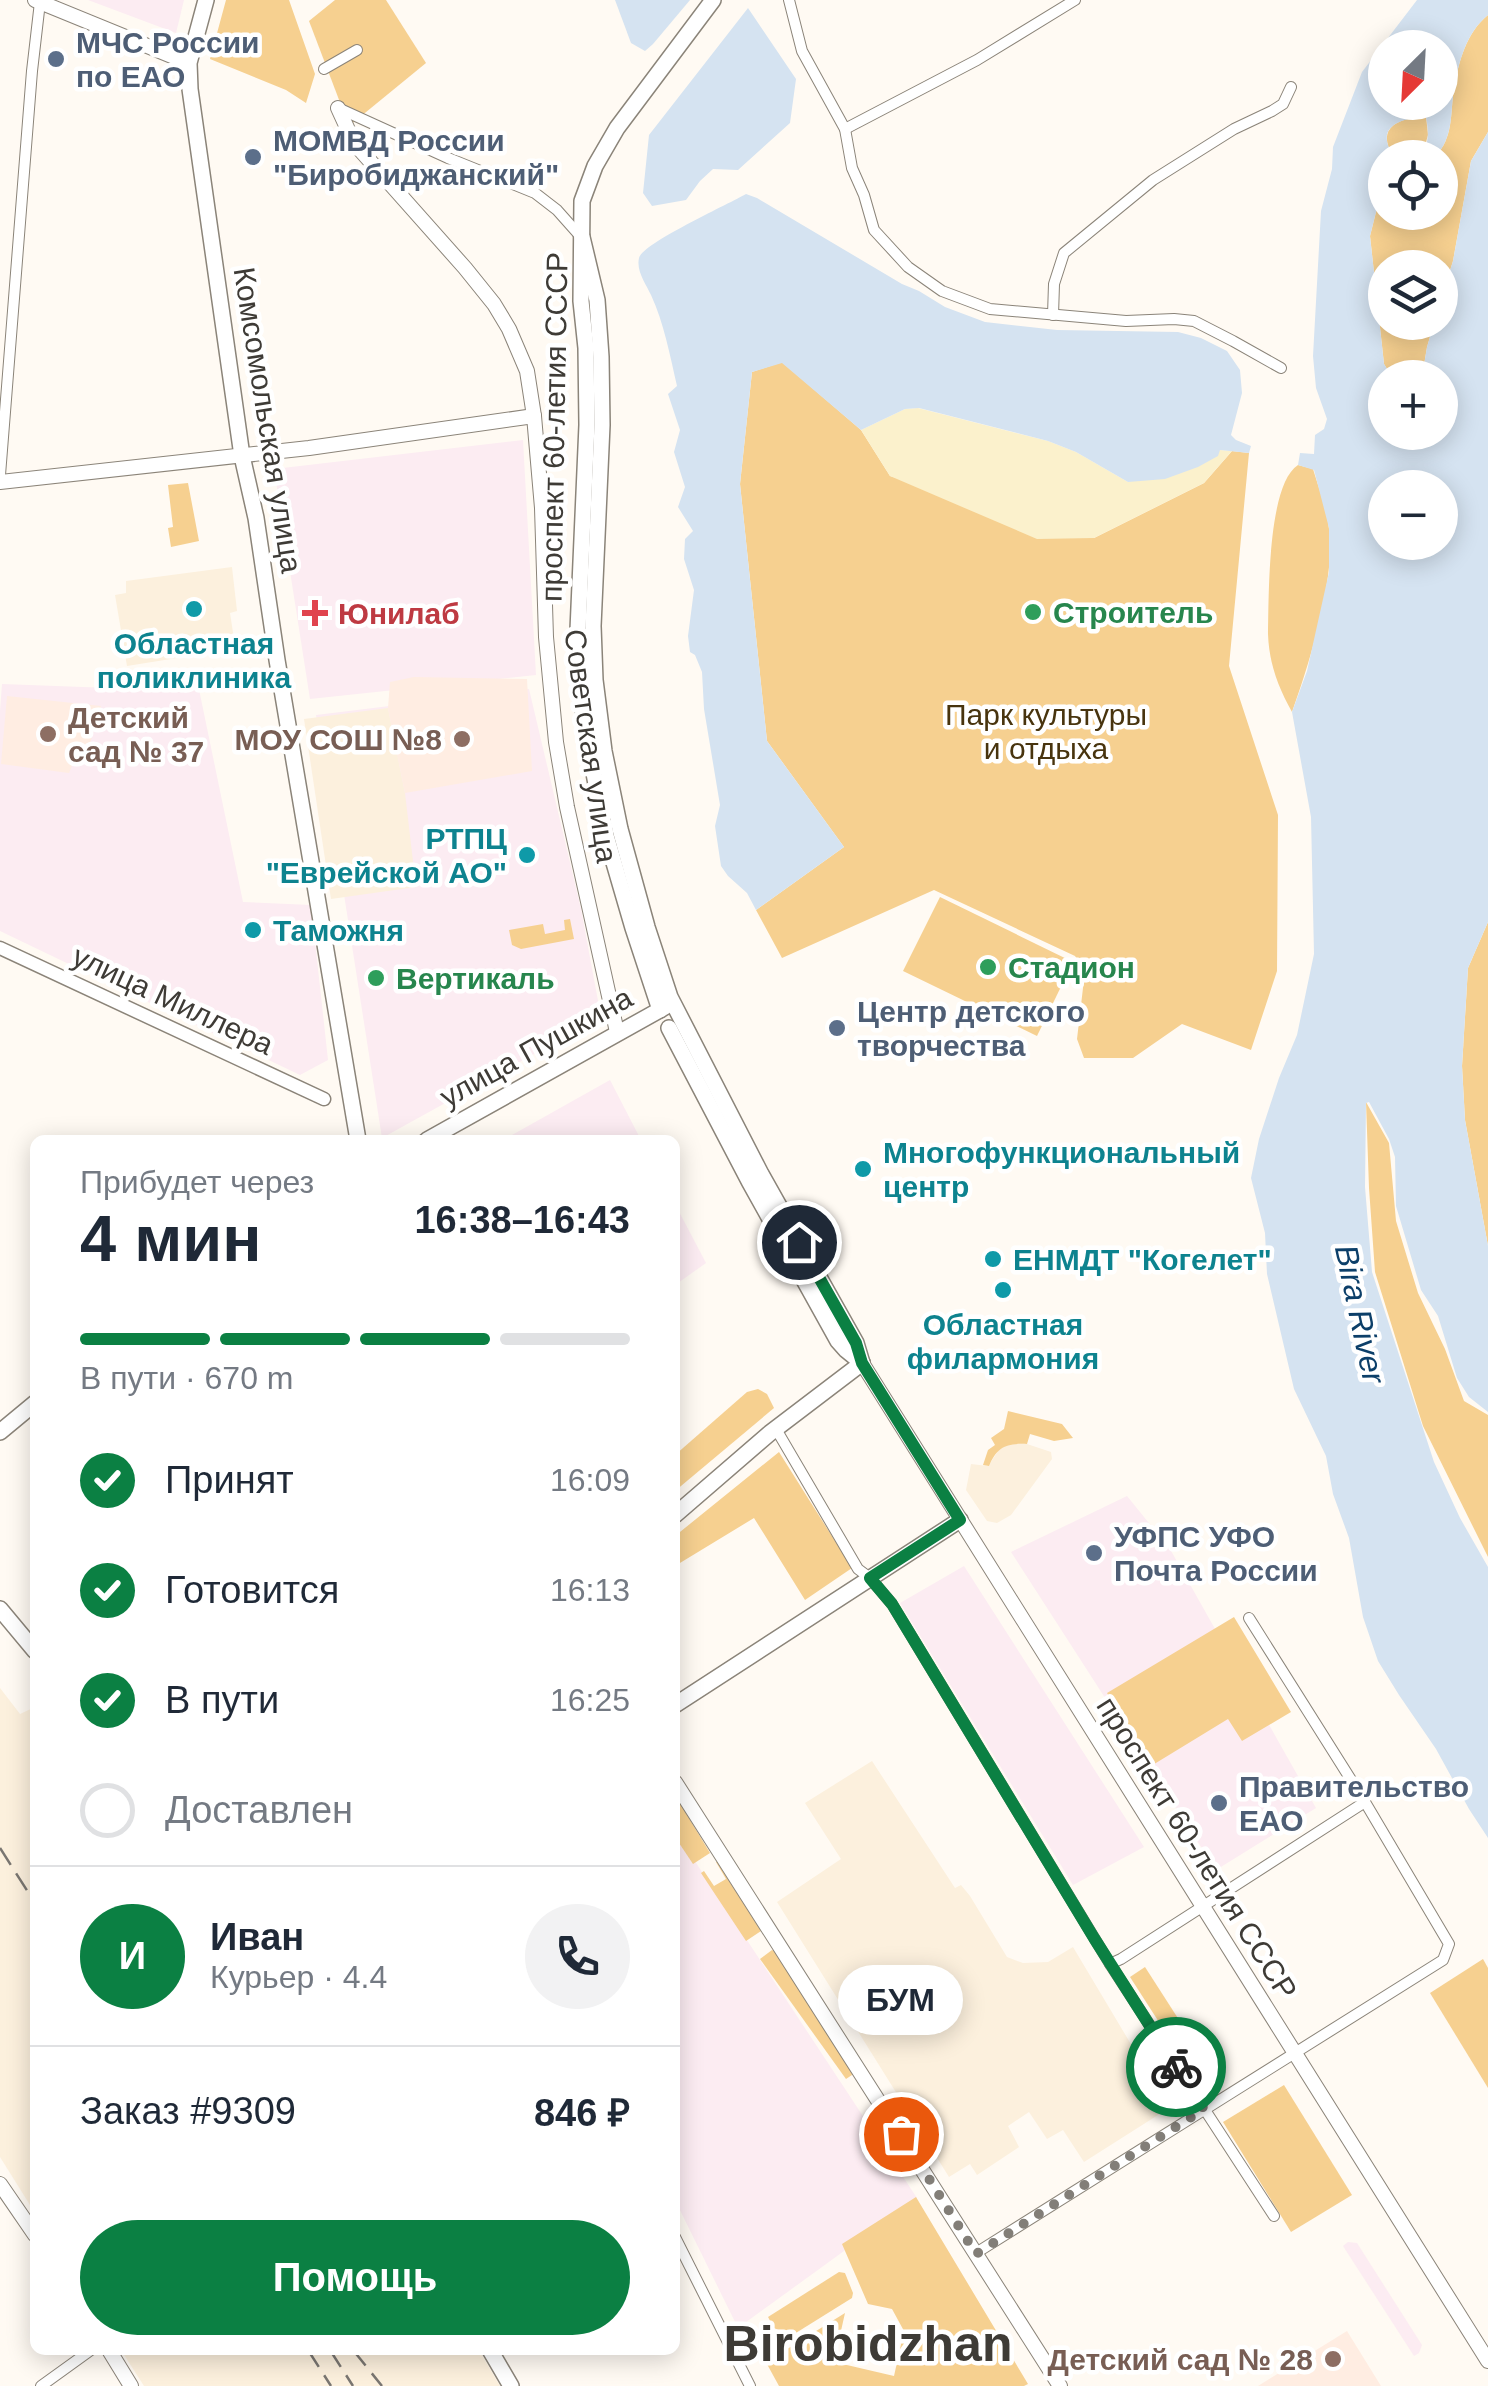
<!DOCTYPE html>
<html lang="ru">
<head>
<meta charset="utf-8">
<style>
	body { margin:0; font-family:Arial,sans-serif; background:#f2f2f3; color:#1f2937; height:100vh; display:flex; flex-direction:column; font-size:38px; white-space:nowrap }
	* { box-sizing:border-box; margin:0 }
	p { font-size:32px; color:#747a83 }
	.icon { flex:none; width:55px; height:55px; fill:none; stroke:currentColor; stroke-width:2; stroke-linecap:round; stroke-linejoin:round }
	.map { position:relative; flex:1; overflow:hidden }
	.side { position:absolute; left:30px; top:1135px; width:650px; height:1220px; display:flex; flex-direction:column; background:#fff; border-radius:15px; box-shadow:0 5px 25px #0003 }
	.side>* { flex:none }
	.needle { width:65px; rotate:204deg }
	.tools { position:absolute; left:1368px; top:30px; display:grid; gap:20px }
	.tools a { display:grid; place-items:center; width:90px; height:90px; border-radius:50%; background:#fff; box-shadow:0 5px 25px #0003; font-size:50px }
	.pin { position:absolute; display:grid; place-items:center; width:85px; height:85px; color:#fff; margin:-42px; border:5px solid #fff; border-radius:50%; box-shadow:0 2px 10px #0007 }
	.courier { position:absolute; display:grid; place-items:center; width:100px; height:100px; margin:-50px; border:8px solid #0b8043; border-radius:50%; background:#fff; color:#222; box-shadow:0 2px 12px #0007 }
	.bubble { position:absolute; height:70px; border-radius:35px; background:#fff; box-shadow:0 5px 25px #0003; font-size:32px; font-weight:700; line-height:70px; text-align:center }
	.head em { font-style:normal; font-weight:700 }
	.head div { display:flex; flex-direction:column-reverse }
	.head { display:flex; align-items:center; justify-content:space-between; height:170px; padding:0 50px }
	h1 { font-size:65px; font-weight:700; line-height:75px }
	.bar { display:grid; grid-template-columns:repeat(4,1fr); gap:15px 10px; align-content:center; height:120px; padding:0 50px }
	.bar i { height:12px; border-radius:8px; background:#e0e1e3 }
	.bar .selected { background:#0b8043 }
	.bar p { grid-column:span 4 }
	.line { display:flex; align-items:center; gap:25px; padding:0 50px; border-top:2px solid #e0e1e3 }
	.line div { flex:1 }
	.round { display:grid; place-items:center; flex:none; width:105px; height:105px; border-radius:52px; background:#f2f2f3 }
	ol { padding:0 50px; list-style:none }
	li { display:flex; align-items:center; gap:30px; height:110px }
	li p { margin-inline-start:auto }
	li .icon { padding:10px; border-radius:50%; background:#0b8043; color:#fff; stroke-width:4 }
	li:last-child { color:#747a83 }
	li i { width:55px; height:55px; border:5px solid #e0e1e3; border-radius:50% }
	.button { display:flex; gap:20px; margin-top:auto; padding:20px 50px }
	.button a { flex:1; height:115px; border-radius:60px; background:#0b8043; color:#fff; font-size:40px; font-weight:700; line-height:115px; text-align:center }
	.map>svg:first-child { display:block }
</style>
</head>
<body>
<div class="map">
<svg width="1488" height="2386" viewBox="0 0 1488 2386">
	<rect width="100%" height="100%" fill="#fffaf3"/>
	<g fill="#fcecf2">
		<polygon points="88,0 184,0 176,33"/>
		<polygon points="523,440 536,675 310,699 274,469"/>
		<polygon points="195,670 243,902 311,905 328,1060 300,1075 0,931 0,711 2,684 110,688"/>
		<polygon points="529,689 581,909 601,1017 382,1138 316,715"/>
		<polygon points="610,1080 641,1140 503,1140"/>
		<polygon points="675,1204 706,1263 675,1285"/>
		<polygon points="1127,1496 1170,1549 1316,1808 1216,1870 1011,1552"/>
		<polygon points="964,1566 1144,1847 1073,1885 900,1603"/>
		<polygon points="675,1831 917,2198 738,2328 675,2200"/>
		<polygon points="1348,2242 1357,2243 1422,2345 1419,2353 1414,2356 1343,2246"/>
	</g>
	<g fill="#fcf0dd">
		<polygon points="232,567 237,611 230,613 234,639 177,648 177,658 127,666 115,595 126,593 126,581"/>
		<polygon points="388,708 405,793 416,887 331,899 304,719"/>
		<polygon points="1009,1443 1027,1444 1051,1452 1052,1459 1011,1515 997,1523 987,1521 966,1490 971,1464 988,1466 1001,1447"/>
		<polygon points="0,1688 20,1714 35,1707 35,2213 0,2157"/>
		<polygon points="872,1761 955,1888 961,1885 970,1896 1007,1957 1023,1963 1048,1962 1073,1947 1169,2108 1084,2162 1063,2130 1047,2139 1029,2112 1008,2126 1019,2147 977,2175 970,2164 949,2177 777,1902 841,1859 805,1803"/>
		<polygon points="121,2350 479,2350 500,2386 144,2386"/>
	</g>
	<g fill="#ffede2">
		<polygon points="414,677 527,679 532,771 405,793 388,708 390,682"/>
		<polygon points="7,696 101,706 84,764 73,763 69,773 1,764"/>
		<polygon points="1347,2331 1381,2386 1258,2386"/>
	</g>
	<g fill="#f6d090">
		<polygon points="226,0 289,0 315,74 306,103 286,90 210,59"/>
		<polygon points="335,0 386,0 426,63 349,126 309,21"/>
		<path d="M1488,15V132L1471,161L1453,261L1440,302V268H1385V322L1434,323L1427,347L1422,377H1392L1384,364L1370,236L1377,208L1385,197V212H1440V158L1435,157C1454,137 1450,114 1454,88C1459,61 1466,33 1488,15Z"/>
		<path d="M1426,116L1428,135L1422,156L1394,157C1374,127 1400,118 1426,116Z"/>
		<polygon points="782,362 861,430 890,476 1094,538 1204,483 1232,451 1249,453 1229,666 1278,815 1277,971 1251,1050 1182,1024 1133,1058 1084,1058 1077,1039 1085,971 1075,956 934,890 782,958 756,910 844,847 767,741 740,484 752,372"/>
		<path d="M1298,465L1313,469C1319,489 1327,509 1329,529C1336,578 1309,665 1292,712C1278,687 1269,663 1268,634C1269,597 1267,485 1298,465Z"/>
		<polygon points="188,483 199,541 171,547 168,528 173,527 168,485"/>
		<polygon points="940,897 1073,962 1037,1036 903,971"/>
		<polygon points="570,919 574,939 521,949 512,945 509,930 543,924 545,934 565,930 564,920"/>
		<polygon points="1488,922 1488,1246 1465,1120 1462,1066 1468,968"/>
		<polygon points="1366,1102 1389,1143 1396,1221 1418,1293 1445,1349 1464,1401 1488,1415 1488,1557 1423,1426 1375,1272 1369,1188"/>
		<polygon points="758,1389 767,1394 774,1408 675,1491 675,1455 747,1392"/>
		<path d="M1008,1411L1062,1424L1073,1438L1054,1441L1030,1434L1027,1444C1006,1443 997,1447 989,1466L983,1465L988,1450L995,1445L991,1438L1004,1429Z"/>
		<polygon points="779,1452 852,1568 805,1600 754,1518 675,1566 675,1536"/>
		<polygon points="1234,1617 1291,1712 1242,1741 1228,1719 1151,1766 1107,1693"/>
		<polygon points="675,1795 710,1853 693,1864 675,1837"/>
		<polygon points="716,1862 717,1862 761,1931 746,1941 701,1873 704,1871 714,1886 726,1879"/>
		<polygon points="772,1950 776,1952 853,2072 852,2075 846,2079 760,1959"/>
		<polygon points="1483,1959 1488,1968 1488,2088 1430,1993"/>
		<polygon points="1145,1967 1217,2079 1202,2089 1130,1977"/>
		<polygon points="1284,2085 1352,2195 1291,2232 1223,2122"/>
		<polygon points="916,2197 1028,2384 1024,2386 779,2386 756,2344 784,2351 845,2313 834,2362 894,2376 904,2331 892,2309 868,2304 842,2244"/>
		<polygon points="839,2272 845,2273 853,2293 852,2298 791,2336 774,2328 768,2317"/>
	</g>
	<polygon fill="#fbf1cc" points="918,408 1048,441 1076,452 1128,482 1220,450 1232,451 1204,483 1094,538 1037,539 890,476 861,430 905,409"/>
	<g fill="#d5e3f1" fill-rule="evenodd">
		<polygon points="615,0 690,0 653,44 645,51 631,43"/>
		<path d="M1417,0H1488V15C1466,33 1459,61 1454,88C1450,114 1454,137 1435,157H1421C1429,144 1429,132 1426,117C1399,118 1374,127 1394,157L1385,158V197L1377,208L1370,236L1384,364L1392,377L1385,378V432H1440V378L1422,377L1427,347L1434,323L1440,322V302L1453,261L1471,161L1488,132V922L1468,968L1462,1066L1465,1120L1488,1246V1412L1469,1397L1457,1378L1438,1316L1421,1290L1396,1206L1395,1157L1389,1139L1369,1102L1366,1103L1365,1187L1372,1272L1434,1462L1460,1518L1488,1567V1838L1469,1809L1436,1749L1399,1695L1378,1661L1363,1617L1349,1538L1333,1494L1326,1456L1294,1389L1267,1274L1265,1233L1251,1178L1259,1139L1279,1078L1297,1035L1314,954L1311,817L1292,712L1307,671L1329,572V528L1314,470L1298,465L1300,453L1314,454L1315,435L1324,429L1327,419L1316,388L1313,356L1321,211L1332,169L1333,147L1362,72ZM1385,48H1440V102L1428,103C1420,112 1409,113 1398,108L1399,103L1385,102ZM1385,488H1440V542H1385Z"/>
		<polygon points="748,8 796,79 790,123 738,170 713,169 700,181 686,200 652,206 643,193 649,135"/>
		<path d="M746,194L757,198L902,284L919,291L945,307L985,322L1057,330L1178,332L1201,338L1227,351L1240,370L1242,393L1231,435L1236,440L1251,446L1249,453L1220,450L1218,456L1198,467L1165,479L1128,482L1076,452L1048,441L919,408L905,409L861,430L782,363L752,372L740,484L767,741L844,847L756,910L747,893L728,876L721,866L715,826L720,805L704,709L702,672L695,655L690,652L688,636L694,590L684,559L685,539L693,531L678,507L685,487L674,452L680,430L668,394L677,386C670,356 664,323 651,295C646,284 636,271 639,258C643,243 729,204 746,194Z"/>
	</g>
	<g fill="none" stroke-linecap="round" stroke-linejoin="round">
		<g stroke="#8b8479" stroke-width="12">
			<g id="minor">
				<polyline points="789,0 802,51 845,129 852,168 864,195 874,230 908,267 942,291 990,309 1126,321 1174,319 1194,321 1233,341 1281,368"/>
				<polyline points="324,69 357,50"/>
				<polyline points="338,108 448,158 535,193 557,210 581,237"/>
				<polyline points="845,129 977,60 1075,0"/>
				<polyline points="1053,315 1054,284 1064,253 1153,180 1234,129 1272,111 1283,104 1291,87"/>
				<polyline points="0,475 32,71 40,2"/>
				<polyline points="776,1429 858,1569 870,1578 892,1604 1110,1964 1274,2216"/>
				<polyline points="1110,1964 1121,1959 1365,1802"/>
				<polyline points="675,2237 750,2386"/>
				<polyline points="976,2253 1443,1960 1449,1944 1365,1802 1249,1618"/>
				<polyline points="41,2386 91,2350"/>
			</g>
		</g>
		<g stroke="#8b8479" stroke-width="15">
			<polyline id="tertiary" points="0,948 324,1099"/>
		</g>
		<g stroke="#8b8479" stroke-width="16">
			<g id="secondary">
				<polyline points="35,0 189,63"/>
				<polyline points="338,108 354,143 465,268 494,304 509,329 527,371 534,416 542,508 546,637 556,742 567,807 617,1032"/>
				<polyline points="0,482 309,448 534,416"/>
				<polyline points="862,1363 1488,2361"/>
				<polyline points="675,1782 1060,2386"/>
				<polyline points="0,2184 35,2235"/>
				<polyline points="109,2350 131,2386"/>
			</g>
		</g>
		<g stroke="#8b8479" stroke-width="18">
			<g id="primary">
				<polyline points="206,0 189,63 190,89 242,456 256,518 277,660 358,1140"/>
				<polyline points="582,237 597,300 601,357 602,425 593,626 595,680 604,751 620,829 647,927 670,997 761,1174 856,1343 862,1363"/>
				<polyline points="660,1010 633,928 605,832 584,720 578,630 587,425 586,348 581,301 582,201 595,166 617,128 713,0"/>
				<polyline points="669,1028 749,1181 838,1341 846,1350 862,1363"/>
				<polyline points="427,1140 665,1007"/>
				<polyline points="0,1432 35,1403"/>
				<polyline points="675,1515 770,1433 862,1363"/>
				<polyline points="0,1609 35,1651"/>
				<polyline points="675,1705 960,1520"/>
				<polyline points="490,2350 511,2386"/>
			</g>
		</g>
		<use href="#minor" stroke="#fff" stroke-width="10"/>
		<use href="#tertiary" stroke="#fff" stroke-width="12"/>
		<use href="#secondary" stroke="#fff" stroke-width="14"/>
		<use href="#primary" stroke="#fff" stroke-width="15"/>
		<g stroke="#7a7671" stroke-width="2.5" stroke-dasharray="20 10" stroke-linecap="butt">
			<polyline points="0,1848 35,1903"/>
			<polyline points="308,2350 331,2386"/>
			<polyline points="330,2350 353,2386"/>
			<polyline points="353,2350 382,2386"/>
		</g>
	</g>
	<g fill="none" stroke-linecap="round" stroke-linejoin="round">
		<polyline stroke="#827e78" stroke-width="10" stroke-dasharray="0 18" points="901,2134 976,2254 1204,2109 1176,2067"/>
		<polyline stroke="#0b8043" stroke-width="12" points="799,1242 856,1343 862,1363 960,1520 870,1578 892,1604 1094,1938 1176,2067"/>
	</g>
	<g fill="#5c6f8a" stroke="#fff" stroke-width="4">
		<circle cx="56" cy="59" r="10"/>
		<circle cx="253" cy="157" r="10"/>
		<circle cx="837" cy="1028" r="10"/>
		<circle cx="1094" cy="1553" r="10"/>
		<circle cx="1219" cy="1803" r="10"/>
	</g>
	<g fill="#0f9aa8" stroke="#fff" stroke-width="4">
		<circle cx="194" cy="609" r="10"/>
		<circle cx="527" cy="855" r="10"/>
		<circle cx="253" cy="930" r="10"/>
		<circle cx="863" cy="1169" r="10"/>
		<circle cx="993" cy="1259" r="10"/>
		<circle cx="1003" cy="1290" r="10"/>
	</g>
	<g fill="#2e9e5b" stroke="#fff" stroke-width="4">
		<circle cx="1033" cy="612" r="10"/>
		<circle cx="988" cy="967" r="10"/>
		<circle cx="376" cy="978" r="10"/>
	</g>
	<path fill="#e0444e" stroke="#fff" stroke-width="4" d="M310 598h10v10h10v10h-10v10h-10v-10h-10v-10h10z"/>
	<g fill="#8d6e63" stroke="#fff" stroke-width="4">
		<circle cx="48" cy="734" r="10"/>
		<circle cx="462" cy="739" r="10"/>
		<circle cx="1333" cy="2359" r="10"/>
	</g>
	<g text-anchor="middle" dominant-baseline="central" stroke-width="9" stroke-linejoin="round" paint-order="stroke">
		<g font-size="30" font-weight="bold" fill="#4e5e75" stroke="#fff" text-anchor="start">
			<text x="76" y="42">МЧС России<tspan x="76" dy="34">по ЕАО</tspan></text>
			<text x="273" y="140">МОМВД России<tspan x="273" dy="34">"Биробиджанский"</tspan></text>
			<text x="857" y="1011">Центр детского<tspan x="857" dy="34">творчества</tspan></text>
			<text x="1114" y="1536">УФПС УФО<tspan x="1114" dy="34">Почта России</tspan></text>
			<text x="1239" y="1786">Правительство<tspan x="1239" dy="34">ЕАО</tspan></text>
		</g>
		<g font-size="30" fill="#3e3b36" stroke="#fff">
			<text transform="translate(268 420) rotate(81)">Комсомольская улица</text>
			<text transform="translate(554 427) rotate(-89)">проспект 60-летия СССР</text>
			<text transform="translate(591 746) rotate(82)">Советская улица</text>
			<text transform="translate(173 1000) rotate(25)">улица Миллера</text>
			<text transform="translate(536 1047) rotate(-29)">улица Пушкина</text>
			<text transform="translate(1197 1848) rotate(58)">проспект 60-летия СССР</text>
		</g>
		<g font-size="30" font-weight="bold" fill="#27864d" stroke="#fff" text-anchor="start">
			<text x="1053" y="612">Строитель</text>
			<text x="1008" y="967">Стадион</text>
			<text x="396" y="978">Вертикаль</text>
		</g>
		<g font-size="30" font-weight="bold" fill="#be3a42" stroke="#fff" text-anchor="start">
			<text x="338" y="613">Юнилаб</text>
		</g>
		<g font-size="30" font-weight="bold" fill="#0d838f" stroke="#fff" text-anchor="start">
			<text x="194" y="643" text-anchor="middle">Областная<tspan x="194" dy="34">поликлиника</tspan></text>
			<text x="507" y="838" text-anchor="end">РТПЦ<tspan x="507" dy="34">"Еврейской АО"</tspan></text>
			<text x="273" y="930">Таможня</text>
			<text x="883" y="1152">Многофункциональный<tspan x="883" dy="34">центр</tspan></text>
			<text x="1013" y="1259">ЕНМДТ "Когелет"</text>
			<text x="1003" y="1324" text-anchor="middle">Областная<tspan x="1003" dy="34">филармония</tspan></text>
		</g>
		<g font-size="30" fill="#48340e" stroke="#fff">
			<text x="1046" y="714">Парк культуры<tspan x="1046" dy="34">и отдыха</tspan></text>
		</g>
		<g font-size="30" font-weight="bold" fill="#785e54" stroke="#fff" text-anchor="end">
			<text x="68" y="717" text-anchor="start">Детский<tspan x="68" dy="34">сад № 37</tspan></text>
			<text x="442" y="739">МОУ СОШ №8</text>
			<text x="1313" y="2359">Детский сад № 28</text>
		</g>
		<g font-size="32" font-style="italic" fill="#0c3f69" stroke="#fff">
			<text transform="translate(1360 1314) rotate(78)">Bira River</text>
		</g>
		<g font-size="50" font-weight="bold" fill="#3e3b36" stroke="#fff">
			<text x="868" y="2344">Birobidzhan</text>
		</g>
	</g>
</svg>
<div class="tools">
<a><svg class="needle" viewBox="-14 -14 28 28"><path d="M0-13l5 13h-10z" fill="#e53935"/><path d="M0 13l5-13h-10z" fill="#747a83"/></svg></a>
<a><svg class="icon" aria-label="locate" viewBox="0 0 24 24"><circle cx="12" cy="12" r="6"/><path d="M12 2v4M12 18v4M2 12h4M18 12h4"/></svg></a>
<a><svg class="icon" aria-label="layers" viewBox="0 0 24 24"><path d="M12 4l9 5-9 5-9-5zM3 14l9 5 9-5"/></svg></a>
<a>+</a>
<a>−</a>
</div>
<div class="pin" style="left:901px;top:2134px;background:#ea580c"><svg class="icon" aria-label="bag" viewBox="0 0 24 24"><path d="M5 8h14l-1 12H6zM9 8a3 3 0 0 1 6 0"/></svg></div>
<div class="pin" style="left:799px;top:1242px;background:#1f2937"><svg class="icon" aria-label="home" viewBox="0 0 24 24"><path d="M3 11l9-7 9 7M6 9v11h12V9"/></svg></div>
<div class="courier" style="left:1176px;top:2067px"><svg class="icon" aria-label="bike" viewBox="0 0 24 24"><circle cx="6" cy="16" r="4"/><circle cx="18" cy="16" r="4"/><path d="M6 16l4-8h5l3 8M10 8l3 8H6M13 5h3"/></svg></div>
<div class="bubble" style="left:838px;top:1965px;width:125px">БУМ</div>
<section class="side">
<div class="head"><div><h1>4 мин</h1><p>Прибудет через</p></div><em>16:38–16:43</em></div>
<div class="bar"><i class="selected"></i><i class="selected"></i><i class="selected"></i><i></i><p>В пути · 670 m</p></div>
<ol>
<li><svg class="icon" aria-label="check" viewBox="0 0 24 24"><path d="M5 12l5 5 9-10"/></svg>Принят<p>16:09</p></li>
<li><svg class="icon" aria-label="check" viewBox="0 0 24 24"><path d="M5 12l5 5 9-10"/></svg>Готовится<p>16:13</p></li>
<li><svg class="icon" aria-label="check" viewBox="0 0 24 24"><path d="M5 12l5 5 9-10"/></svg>В пути<p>16:25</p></li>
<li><i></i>Доставлен</li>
</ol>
<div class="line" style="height:180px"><b class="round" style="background:#0b8043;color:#fff">И</b><div><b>Иван</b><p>Курьер · 4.4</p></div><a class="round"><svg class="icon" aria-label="phone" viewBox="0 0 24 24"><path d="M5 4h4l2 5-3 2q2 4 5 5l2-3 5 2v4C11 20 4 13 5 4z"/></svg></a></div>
<div class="line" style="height:130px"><div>Заказ #9309</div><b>846 ₽</b></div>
<div class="button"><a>Помощь</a></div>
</section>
</div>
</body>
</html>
